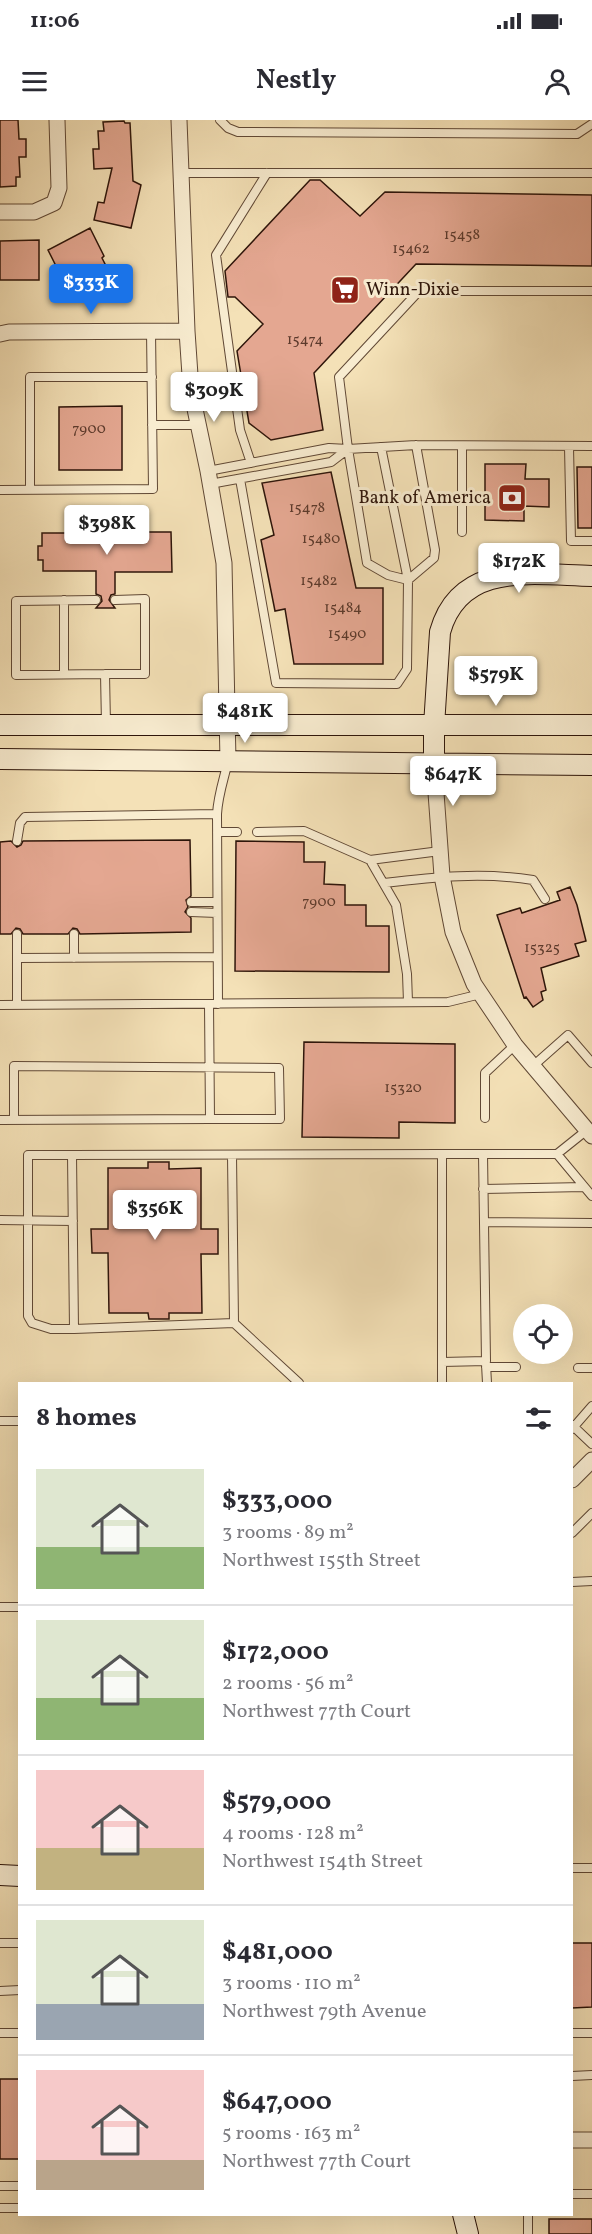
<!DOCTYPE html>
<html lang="en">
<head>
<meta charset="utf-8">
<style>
	:root { --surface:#fff; --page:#f7f7f7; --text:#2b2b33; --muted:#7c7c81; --line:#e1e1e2; --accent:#1a73e8 }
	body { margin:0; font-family:Vollkorn,serif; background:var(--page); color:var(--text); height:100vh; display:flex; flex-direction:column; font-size:22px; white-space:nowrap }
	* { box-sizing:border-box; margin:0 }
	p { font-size:20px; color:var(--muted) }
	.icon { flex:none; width:33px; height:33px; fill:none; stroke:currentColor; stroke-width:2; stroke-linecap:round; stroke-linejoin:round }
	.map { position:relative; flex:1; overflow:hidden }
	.sheet { position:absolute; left:18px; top:1262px; width:555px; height:834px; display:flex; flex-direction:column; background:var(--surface); border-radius:0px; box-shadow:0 6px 24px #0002 }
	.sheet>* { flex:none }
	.fabs { position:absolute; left:513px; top:1184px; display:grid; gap:12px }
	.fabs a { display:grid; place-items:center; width:60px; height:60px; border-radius:50%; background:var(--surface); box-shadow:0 6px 24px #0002; font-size:30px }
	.price { position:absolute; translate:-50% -51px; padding:0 14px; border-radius:6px; background:#fff; color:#222; font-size:20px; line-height:39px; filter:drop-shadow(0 2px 3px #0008) }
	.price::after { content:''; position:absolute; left:50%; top:36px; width:18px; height:14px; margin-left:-9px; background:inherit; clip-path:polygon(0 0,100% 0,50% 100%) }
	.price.current { background:var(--accent); color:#fff }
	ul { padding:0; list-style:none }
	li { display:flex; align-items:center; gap:18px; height:150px; padding:0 18px }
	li+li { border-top:2px solid var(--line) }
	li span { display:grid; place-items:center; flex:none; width:168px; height:120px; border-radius:0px; color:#555 }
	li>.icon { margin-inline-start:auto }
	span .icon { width:72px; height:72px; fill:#fffc; stroke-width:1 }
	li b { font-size:26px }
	h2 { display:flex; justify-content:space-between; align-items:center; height:72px; padding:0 18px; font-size:26px }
	.status { display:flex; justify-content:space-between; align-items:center; height:42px; padding:0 30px; background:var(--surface); direction:ltr }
	.status svg { height:16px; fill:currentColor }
	header { display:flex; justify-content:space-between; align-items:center; height:78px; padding:0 18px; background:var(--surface); font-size:27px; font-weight:700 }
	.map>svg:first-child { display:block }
</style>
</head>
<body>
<div class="status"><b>11:06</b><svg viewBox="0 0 49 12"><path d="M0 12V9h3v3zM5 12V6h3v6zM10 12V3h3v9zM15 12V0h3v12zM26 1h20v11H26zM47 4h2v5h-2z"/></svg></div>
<header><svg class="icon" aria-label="menu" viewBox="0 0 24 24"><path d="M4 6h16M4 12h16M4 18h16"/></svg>Nestly<svg class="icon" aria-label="person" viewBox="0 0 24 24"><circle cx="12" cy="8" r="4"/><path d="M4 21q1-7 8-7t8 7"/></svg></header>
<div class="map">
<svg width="592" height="2114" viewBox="0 0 592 2114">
	<rect width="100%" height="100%" fill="#f4e1b7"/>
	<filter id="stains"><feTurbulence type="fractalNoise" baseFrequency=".00333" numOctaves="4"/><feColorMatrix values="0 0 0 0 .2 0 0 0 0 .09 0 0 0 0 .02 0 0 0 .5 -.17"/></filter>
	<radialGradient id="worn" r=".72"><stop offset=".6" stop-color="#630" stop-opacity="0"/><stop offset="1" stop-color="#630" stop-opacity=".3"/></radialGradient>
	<path fill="#e4a791" stroke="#2e150a" stroke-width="1.5" d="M0,0H18L19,19H26V37H19L20,57H16V66L0,67Z
		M124,1L125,3H130L133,61L141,65L131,108L94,100L98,82L104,83L112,48L94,49L93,29H99L98,11H104L103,2Z
		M310,60H320L360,96L385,72L592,75V146L416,144L314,253L323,310L271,320L249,303L237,231L263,204L235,177H228L225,151Z
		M90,108L104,136L102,138L105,144L89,152L90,154L66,166L48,130Z
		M39,120V160H0V121Z
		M122,286V350H59V287Z
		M485,344H526L525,359H549V387L524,386V401L485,400Z
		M577,347H592V408H578Z
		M331,352L356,468H383V544H294L285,489L275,491L261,420L274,415L262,363Z
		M107,412H171L172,452H115V474L111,475L109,480L115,488H96L102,481L101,476L96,474V451H43V440H38V426H42V413H107Z
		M190,720L191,776L186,780L188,787L185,792L191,798V812L80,814L77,809L73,808L68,814H23L20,809L16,808L11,814H0V722L11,721L17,727L21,725L23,721Z
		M236,721L304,722V742H325L324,764L345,765V785H366V806H389V852L235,851Z
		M570,767L577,785L586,821L575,824L579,836L541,848L546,870L541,872L543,880L533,887L526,877L524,878L497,795L520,788L522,793L560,780L557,772Z
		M304,922L455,924V1003L399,1002V1018L302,1017Z
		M148,1042H169V1049L201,1048V1109H218V1134H201L202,1193H169V1199H149L148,1193H109L108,1133H92L91,1109H108V1048H148Z
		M572,1823H592V1887L572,1888Z
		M0,1959H20V2039H0Z
		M549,2099H592V2114H549Z"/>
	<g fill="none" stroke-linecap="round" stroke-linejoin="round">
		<g stroke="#604835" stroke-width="10">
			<path id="lane" d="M220,0L228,8L238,12L577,14L592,4
				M181,53H592
				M152,305H198
				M462,326V412
				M569,327L571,421H592
				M251,343L240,310L216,135L267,53
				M208,351L329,328L348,329L416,325L592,326
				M240,359L276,563L397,564L407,549L408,460L381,327
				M210,364L331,342L348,329
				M0,370L153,369L151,211
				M30,370V257H152
				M408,460L388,455L367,443L348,329L339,257L419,171H592
				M408,460L434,438L435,430L416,325
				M64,480V554
				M96,480L16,481V555L105,554
				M106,604L105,554H145V479L115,480
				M217,712H237
				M257,712L304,711L370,740L440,731
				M17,721L20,703L25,697L217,694
				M370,740L396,785L407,854L408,882
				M384,763C434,757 483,752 533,760L545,779
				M191,782H217
				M191,792L217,793
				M17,814V885
				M74,814V838
				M17,838L217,837
				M218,884L217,694C218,675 224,659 228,641
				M0,885L448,882L481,874
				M533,946L568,915L592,943
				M485,998V953L515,925
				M0,1000L210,999L209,884
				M14,1000V946L279,948L280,999H210
				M587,1010L557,1034L592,1076
				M442,1034H483L486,1241L442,1242
				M483,1034H557
				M72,1035L74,1209
				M232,1035L234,1203L74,1209H51L32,1203L28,1196V1035H72L442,1034V1263
				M483,1069L584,1067
				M0,1100L73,1101
				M484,1102L592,1103
				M234,1203L299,1263
				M486,1244L487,1263
				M486,1247H516
				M578,1248H592
				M0,1301H20
				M572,1305L592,1324
				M572,1309L592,1286
				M572,1413L592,1393
				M572,1462L592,1461
				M0,1487H20
				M572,1748H592
				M0,1823H20
				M0,1871L20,1870
				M0,1913H20
				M572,1913H592
				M572,1956L592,1955
				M0,2066H20
				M572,2074H592
				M0,2088H20
				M528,2094V2114"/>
		</g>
		<g stroke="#604835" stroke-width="17">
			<path id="street" d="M179,0L187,211L191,270L208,351L224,443L228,641
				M0,92H34L54,83L59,68L57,0
				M0,214L9,212L187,211
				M434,645L442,756L453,812L474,864L515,925L592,1016
				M572,1360L592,1340
				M572,2020H592"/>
		</g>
		<g stroke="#2e150a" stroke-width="22">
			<path id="secondary" d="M0,605H592
				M0,639L592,645
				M434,645V606L440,512C460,440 534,455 592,456
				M0,1755L20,1756
				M463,2094L468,2114"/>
		</g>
		<use href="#lane" stroke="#f8ecd0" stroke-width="8"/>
		<use href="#street" stroke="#f8ecd0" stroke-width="15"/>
		<use href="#secondary" stroke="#f8ecd0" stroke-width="20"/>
	</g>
	<defs>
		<g id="supermarket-square" transform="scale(1.5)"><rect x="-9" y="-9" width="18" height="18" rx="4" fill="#8f2418" stroke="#f8ecd0"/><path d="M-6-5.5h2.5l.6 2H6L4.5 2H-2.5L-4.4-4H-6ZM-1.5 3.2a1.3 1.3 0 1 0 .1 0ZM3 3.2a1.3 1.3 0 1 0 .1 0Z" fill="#fff"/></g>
		<g id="bank-square" transform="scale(1.5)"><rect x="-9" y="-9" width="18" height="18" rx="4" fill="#8f2418" stroke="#f8ecd0"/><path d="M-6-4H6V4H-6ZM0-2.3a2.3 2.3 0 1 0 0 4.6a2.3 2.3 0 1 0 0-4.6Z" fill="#fff"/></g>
	</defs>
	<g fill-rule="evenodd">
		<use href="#supermarket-square" x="345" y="170"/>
		<use href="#bank-square" x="512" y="378"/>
	</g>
	<g text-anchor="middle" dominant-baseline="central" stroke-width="6" stroke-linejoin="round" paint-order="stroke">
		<g font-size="15" fill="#5c3a2c">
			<text x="462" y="115">15458</text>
			<text x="411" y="129">15462</text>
			<text x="305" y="220">15474</text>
			<text x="89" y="309">7900</text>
			<text x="307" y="388">15478</text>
			<text x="321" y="419">15480</text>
			<text x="319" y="461">15482</text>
			<text x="343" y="488">15484</text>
			<text x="347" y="514">15490</text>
			<text x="319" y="782">7900</text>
			<text x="542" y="828">15325</text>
			<text x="403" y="968">15320</text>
		</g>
		<g font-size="18" fill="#2e150a" stroke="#f8ecd0" text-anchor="start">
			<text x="366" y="170">Winn-Dixie</text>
			<text x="491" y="378" text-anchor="end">Bank of America</text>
		</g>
	</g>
	<rect width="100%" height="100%" filter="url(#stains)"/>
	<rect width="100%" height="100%" fill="url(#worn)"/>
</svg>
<div class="fabs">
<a><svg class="icon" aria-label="locate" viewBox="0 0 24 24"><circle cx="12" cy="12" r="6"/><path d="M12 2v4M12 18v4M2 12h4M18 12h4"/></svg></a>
</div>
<b class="price current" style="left:91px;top:195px">$333K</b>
<b class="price" style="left:214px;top:303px">$309K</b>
<b class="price" style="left:107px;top:436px">$398K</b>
<b class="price" style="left:519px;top:474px">$172K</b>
<b class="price" style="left:496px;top:587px">$579K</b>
<b class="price" style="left:245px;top:624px">$481K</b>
<b class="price" style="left:453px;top:687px">$647K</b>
<b class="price" style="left:155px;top:1121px">$356K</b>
<section class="sheet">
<h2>8 homes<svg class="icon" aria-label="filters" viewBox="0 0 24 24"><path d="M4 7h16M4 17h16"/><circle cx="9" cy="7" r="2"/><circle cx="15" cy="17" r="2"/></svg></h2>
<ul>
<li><span style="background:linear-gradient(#dfe7d0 65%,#8fb573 0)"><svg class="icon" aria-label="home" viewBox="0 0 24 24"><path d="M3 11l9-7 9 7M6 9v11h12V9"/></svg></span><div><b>$333,000</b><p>3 rooms · 89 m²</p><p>Northwest 155th Street</p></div></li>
<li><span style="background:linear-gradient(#dfe7d0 65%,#8fb573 0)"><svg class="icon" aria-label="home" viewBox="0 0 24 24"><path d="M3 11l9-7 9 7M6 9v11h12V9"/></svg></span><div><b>$172,000</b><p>2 rooms · 56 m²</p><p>Northwest 77th Court</p></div></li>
<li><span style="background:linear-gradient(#f6c9c9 65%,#c2b280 0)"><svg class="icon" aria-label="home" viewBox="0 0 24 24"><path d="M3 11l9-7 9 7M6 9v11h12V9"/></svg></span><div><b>$579,000</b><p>4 rooms · 128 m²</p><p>Northwest 154th Street</p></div></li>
<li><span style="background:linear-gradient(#dfe7d0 70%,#9aa5b1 0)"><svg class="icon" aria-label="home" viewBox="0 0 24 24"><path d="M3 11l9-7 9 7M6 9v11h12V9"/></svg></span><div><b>$481,000</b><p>3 rooms · 110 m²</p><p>Northwest 79th Avenue</p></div></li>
<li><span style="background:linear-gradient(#f6c9c9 75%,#b9a48a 0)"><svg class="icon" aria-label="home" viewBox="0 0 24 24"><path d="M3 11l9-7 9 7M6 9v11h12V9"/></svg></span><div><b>$647,000</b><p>5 rooms · 163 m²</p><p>Northwest 77th Court</p></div></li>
</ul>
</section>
</div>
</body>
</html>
